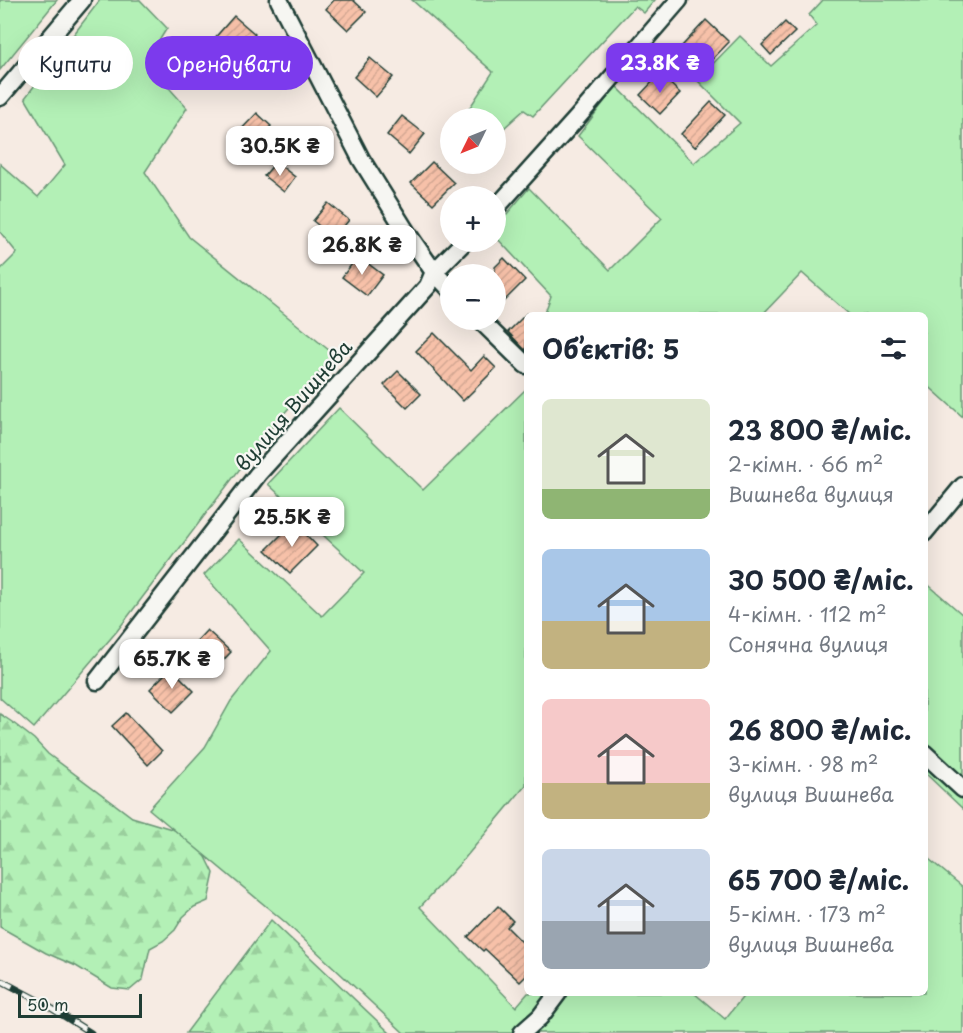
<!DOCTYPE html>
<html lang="uk">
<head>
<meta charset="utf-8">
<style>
	:root { --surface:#fff; --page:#f6f6f7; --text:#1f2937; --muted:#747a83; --accent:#7c3aed }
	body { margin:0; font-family:"Playpen Sans",sans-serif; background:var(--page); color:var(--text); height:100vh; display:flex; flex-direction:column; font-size:22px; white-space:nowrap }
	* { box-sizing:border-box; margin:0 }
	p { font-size:20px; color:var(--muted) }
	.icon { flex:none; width:33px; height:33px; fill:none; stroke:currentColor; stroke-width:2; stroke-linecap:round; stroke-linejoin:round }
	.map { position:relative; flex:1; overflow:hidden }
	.side { position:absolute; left:524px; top:312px; width:404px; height:684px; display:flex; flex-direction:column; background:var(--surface); border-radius:9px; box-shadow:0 6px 24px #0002 }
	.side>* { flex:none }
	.banner { position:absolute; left:18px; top:36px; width:416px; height:54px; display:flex; gap:12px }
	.needle { width:39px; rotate:227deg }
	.controls { position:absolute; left:440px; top:108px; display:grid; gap:12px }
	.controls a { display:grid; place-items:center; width:66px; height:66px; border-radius:50%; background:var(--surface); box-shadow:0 6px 24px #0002; font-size:30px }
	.scale { position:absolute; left:18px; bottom:15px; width:124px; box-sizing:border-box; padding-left:6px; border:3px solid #1f3d34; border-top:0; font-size:16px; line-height:21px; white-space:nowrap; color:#1f3d34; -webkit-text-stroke:4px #f6f6f2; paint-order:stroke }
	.price { position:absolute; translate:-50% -51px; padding:0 14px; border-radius:12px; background:#fff; color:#222; font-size:20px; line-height:39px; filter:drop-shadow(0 2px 3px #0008) }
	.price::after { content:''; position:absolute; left:50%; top:36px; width:18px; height:14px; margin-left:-9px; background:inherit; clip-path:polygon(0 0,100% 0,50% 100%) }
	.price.active { background:var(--accent); color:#fff }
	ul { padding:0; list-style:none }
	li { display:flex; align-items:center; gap:18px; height:150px; padding:0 18px }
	li span { display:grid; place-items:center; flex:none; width:168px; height:120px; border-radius:9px; color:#555 }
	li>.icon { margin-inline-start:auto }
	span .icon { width:72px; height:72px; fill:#fffc; stroke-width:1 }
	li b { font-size:26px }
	h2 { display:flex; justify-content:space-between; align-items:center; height:72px; padding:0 18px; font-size:26px }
	.tag { padding:0 21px; border-radius:27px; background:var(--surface); box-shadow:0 6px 24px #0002; font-size:21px; line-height:54px }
	.tag.active { background:var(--accent); color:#fff }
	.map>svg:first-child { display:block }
</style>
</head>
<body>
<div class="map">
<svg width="963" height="1033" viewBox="0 0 963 1033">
	<defs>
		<pattern id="forest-firs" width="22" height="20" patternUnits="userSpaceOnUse" patternTransform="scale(1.5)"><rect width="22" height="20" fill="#b3f0b6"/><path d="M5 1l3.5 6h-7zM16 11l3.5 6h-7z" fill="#9acf9d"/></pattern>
		<pattern id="building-hatch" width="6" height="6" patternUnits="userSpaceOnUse" patternTransform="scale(1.5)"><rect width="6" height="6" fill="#f7c1a9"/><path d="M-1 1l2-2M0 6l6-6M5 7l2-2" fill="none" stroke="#d3a792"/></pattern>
	</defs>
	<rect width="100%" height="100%" fill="#f6ebe3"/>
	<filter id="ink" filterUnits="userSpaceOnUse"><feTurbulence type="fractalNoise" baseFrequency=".0167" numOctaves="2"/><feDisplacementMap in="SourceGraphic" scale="12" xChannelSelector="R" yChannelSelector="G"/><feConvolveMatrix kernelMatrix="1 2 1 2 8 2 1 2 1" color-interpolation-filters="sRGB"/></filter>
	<g filter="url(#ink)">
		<path fill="url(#forest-firs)" stroke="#699675" stroke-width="1.5" d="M0,714L12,722L34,739L48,754L132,817L175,830L196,845L206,857L214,873L208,901L194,907L183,917L175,930L163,941L150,948L143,979L130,990L112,988L76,966L46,953L0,927Z
			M271,920L390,1033H186Z"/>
		<path fill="#b3f0b6" stroke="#699675" stroke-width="1.5" d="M0,0H57L0,70Z
			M100,0H140L167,28L146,62L187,108L145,172L189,237L335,355L267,433L117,631L34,728L0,698V270L17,253L0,232V164L38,197L65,165L25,98Z
			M412,0H655L644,13L635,6L533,116L524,110L495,136V118H463L493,72Z
			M823,0H963V417L924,382V315H850L802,273L762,315H544L551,296L495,236V228L529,188L610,270L662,218L578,136L616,86L694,163L740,123L697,80L740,36L771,66L817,25L809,15Z
			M526,389V785L465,858L420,907L516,1007L528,993H694L725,1019L746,993H924V855L963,887V1033H404L285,922L149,809L205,747L231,701L271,651L204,575L239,539L322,616L364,573L268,484L339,408L423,490Z
			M924,581L963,615V809L924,772Z"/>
		<path fill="url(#building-hatch)" stroke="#1f3d34" stroke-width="1.5" d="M334,0H353L366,12L348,30L326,9Z
			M234,16L255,34L235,58L213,40Z
			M706,20L729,42L704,68L682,46Z
			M785,22L795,32L771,55L762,45Z
			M370,58L393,77L376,97L354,77Z
			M660,74L680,93L660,114L640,95Z
			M711,102L725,115L695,147L681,134Z
			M257,113L271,126L248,151L234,137Z
			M402,116L425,134L409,154L387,135Z
			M276,162L295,177L284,192L264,176Z
			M432,162L454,183L433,204L411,183Z
			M328,203L349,220L334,238L313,221Z
			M358,256L383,275L367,296L342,277Z
			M504,258L525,280L495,310V267Z
			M526,314V351L508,332Z
			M434,333L471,370L484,356L496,368L463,401L416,351Z
			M398,371L421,394L407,408L384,385Z
			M294,522L317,546L290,573L266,550Z
			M207,630L231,652L214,670L191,647Z
			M171,668L194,691L173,712L150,689Z
			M126,713L162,751L148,765L112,726Z
			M498,906L513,921L507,927L526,946V976L520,982L485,949L483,951L468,937Z"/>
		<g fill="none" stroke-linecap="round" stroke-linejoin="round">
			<g stroke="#1f3d34" stroke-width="21">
				<path id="minor" d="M279,0L361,159L407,233L434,272L450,289
					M0,97L82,0
					M495,209L577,118L679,0
					M480,320L526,365
					M924,533L963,486
					M97,681L258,474L428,286L434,272L464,242
					M924,753L963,789
					M522,1033L540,1017L558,993"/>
			</g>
			<use href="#minor" stroke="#f6f6f2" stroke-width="16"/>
			<g stroke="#1f3d34" stroke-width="7">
				<path id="rail" d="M0,980L43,1003L91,1033"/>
			</g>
			<use href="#rail" stroke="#f6f6f2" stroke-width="4.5" stroke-dasharray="14" stroke-linecap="butt"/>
		</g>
	</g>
	<g text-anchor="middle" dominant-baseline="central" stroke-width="4.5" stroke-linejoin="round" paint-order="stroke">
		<g font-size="20" fill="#1f3d34" stroke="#f6f6f2">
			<text transform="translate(293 405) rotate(-49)">вулиця Вишнева</text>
		</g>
	</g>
</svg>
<div class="controls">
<a><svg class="needle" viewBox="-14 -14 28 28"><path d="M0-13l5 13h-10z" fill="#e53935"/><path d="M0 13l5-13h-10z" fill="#747a83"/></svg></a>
<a>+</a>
<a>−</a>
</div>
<div class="scale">50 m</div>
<b class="price active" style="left:660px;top:94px">23.8K ₴</b>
<b class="price" style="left:280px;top:177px">30.5K ₴</b>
<b class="price" style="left:362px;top:276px">26.8K ₴</b>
<b class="price" style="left:292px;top:548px">25.5K ₴</b>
<b class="price" style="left:172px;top:690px">65.7K ₴</b>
<div class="banner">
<a class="tag">Купити</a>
<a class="tag active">Орендувати</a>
</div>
<section class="side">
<h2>Об’єктів: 5<svg class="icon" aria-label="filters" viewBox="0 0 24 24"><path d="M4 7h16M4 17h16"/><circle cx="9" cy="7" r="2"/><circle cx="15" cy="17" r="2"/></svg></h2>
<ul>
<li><span style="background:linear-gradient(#dfe7d0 75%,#8fb573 0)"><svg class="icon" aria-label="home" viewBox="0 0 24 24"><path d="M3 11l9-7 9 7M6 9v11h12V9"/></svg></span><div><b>23 800 ₴/міс.</b><p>2-кімн. · 66 m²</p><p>Вишнева вулиця</p></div></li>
<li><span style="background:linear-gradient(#a9c7e8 60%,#c2b280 0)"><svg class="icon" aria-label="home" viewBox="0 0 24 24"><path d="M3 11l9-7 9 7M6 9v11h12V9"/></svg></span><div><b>30 500 ₴/міс.</b><p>4-кімн. · 112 m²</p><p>Сонячна вулиця</p></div></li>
<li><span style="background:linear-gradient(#f6c9c9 70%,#c2b280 0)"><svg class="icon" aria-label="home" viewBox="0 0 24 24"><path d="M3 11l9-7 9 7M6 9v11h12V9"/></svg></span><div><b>26 800 ₴/міс.</b><p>3-кімн. · 98 m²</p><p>вулиця Вишнева</p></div></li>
<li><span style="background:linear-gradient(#c9d6e8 60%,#9aa5b1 0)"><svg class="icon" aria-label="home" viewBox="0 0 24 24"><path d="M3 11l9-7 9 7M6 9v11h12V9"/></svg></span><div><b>65 700 ₴/міс.</b><p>5-кімн. · 173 m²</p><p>вулиця Вишнева</p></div></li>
</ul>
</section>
</div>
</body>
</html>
